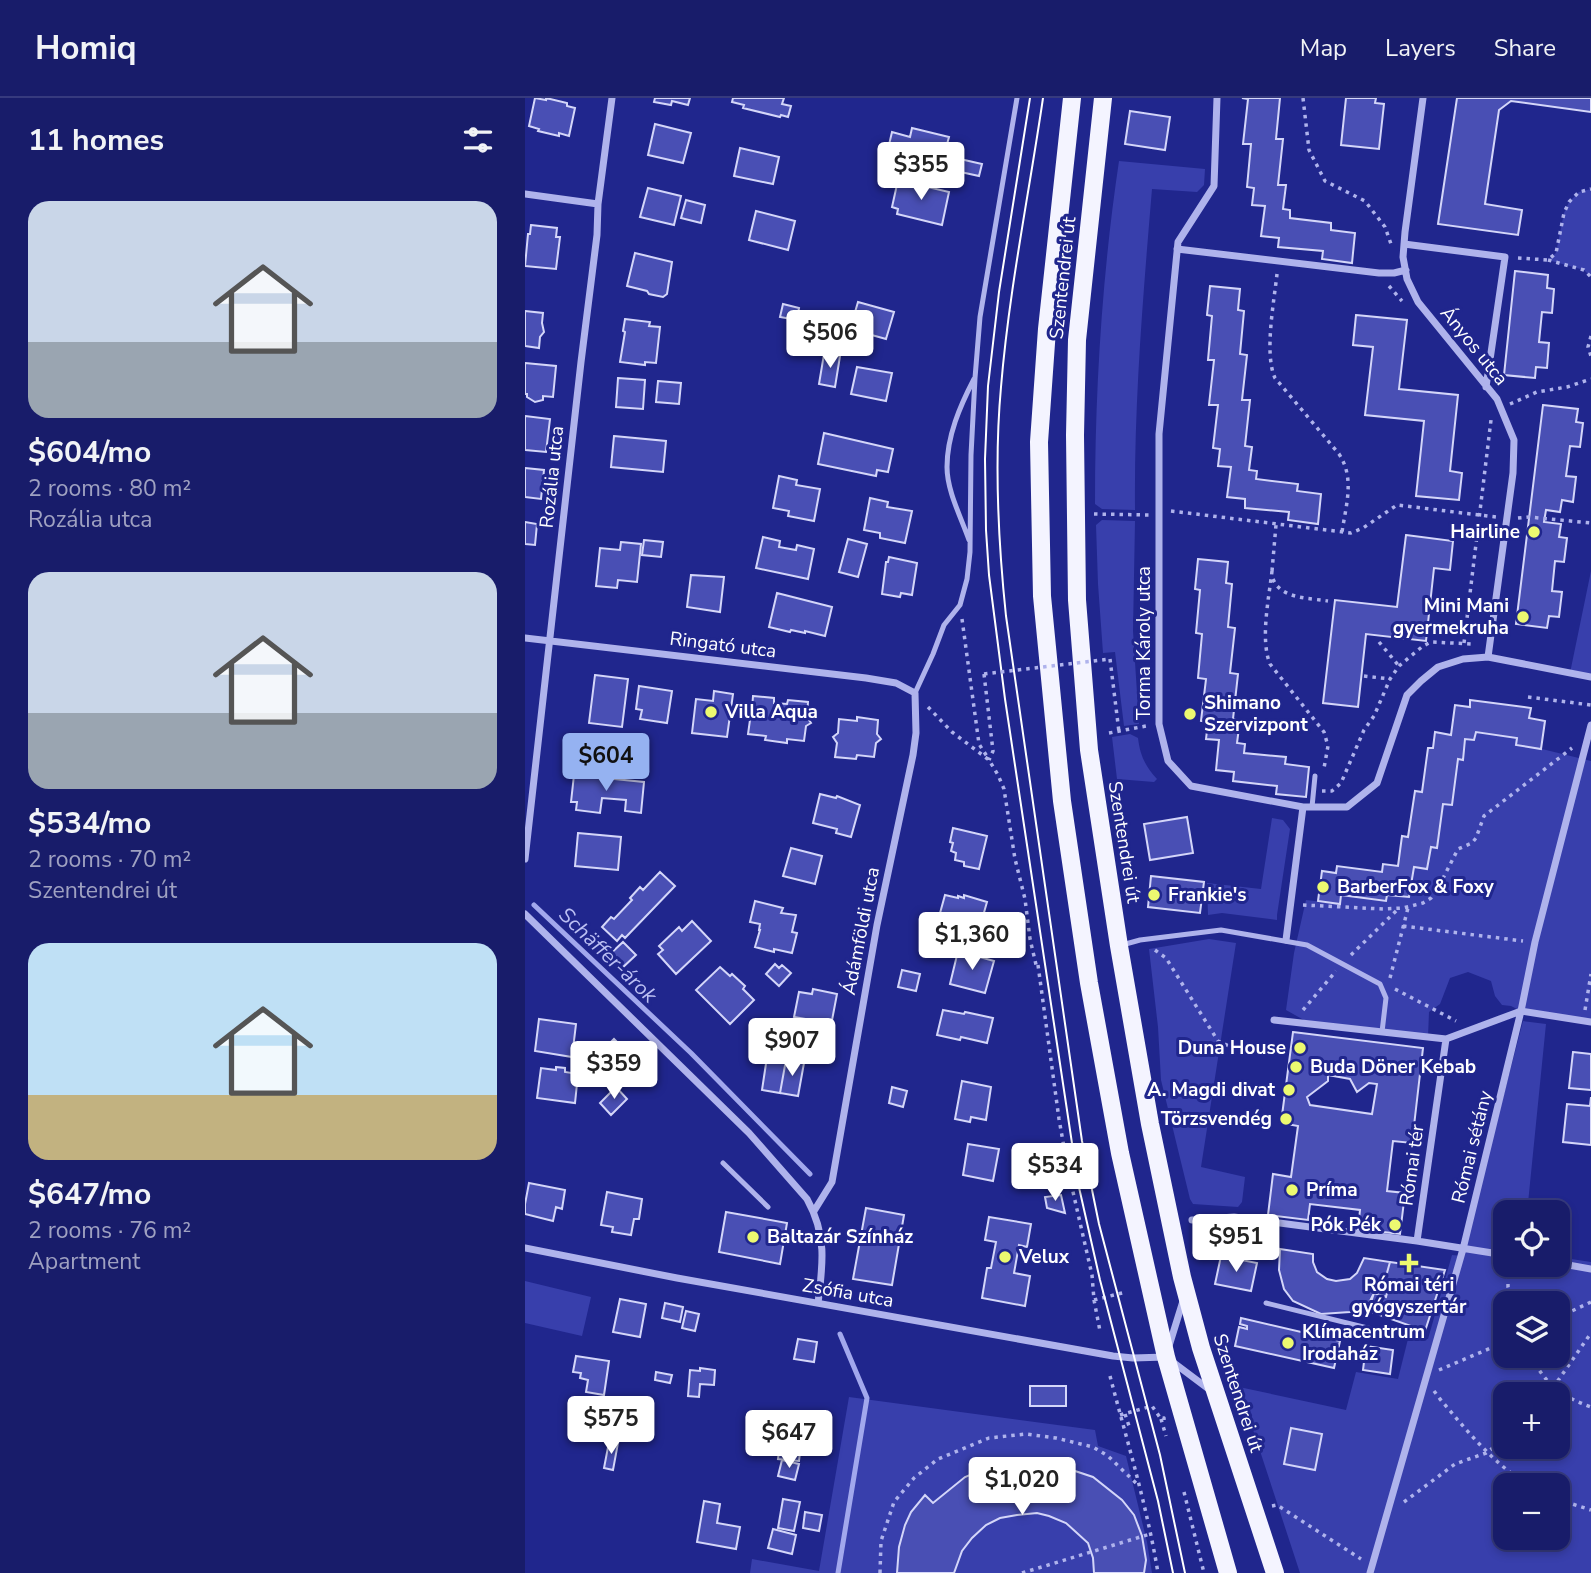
<!DOCTYPE html>
<html lang="en">
<head>
<meta charset="utf-8">
<style>
	:root { --surface:#181c6a; --page:#212570; --text:#f1f3f6; --muted:#9fa1c1; --line:#363a7e; --accent:#95b2f1 }
	body { margin:0; font-family:"Nunito Sans",sans-serif; background:var(--page); color:var(--text); height:100vh; display:flex; flex-direction:column; font-size:26px; white-space:nowrap }
	* { box-sizing:border-box; margin:0 }
	p { font-size:23px; color:var(--muted) }
	.icon { flex:none; width:38px; height:38px; fill:none; stroke:currentColor; stroke-width:2; stroke-linecap:round; stroke-linejoin:round }
	.map { position:relative; flex:1; overflow:hidden }
	.panel { display:flex; flex-direction:column; background:var(--surface); width:525px }
	.panel>* { flex:none }
	.tools { position:absolute; left:968px; top:1102px; display:grid; gap:14px }
	.tools a { display:grid; place-items:center; width:77px; height:77px; border-radius:14px; background:var(--surface); box-shadow:0 4px 10px #0003,0 0 0 2px var(--line); font-size:35px }
	.price { position:absolute; translate:-50% -60px; padding:0 16px; border-radius:7px; background:#fff; color:#222; font-size:23px; line-height:46px; filter:drop-shadow(0 2px 4px #0008) }
	.price::after { content:''; position:absolute; left:50%; top:42px; width:21px; height:16px; margin-left:-10px; background:inherit; clip-path:polygon(0 0,100% 0,50% 100%) }
	.price.current { background:var(--accent); color:#111 }
	ul { padding:0; list-style:none }
	li { display:grid; align-content:center; gap:14px; height:371px; padding:0 28px }
	li span { display:grid; place-items:center; height:217px; border-radius:21px; color:#555 }
	li>.icon { margin-inline-start:auto }
	span .icon { width:126px; height:126px; fill:#fffc; stroke-width:1 }
	li b { font-size:30px }
	h2 { display:flex; justify-content:space-between; align-items:center; height:84px; padding:0 28px; font-size:30px }
	header { display:flex; align-items:center; gap:42px; box-sizing:border-box; height:98px; padding:0 35px; background:var(--surface); border-bottom:2px solid var(--line) }
	header strong { font-size:33px }
	nav { display:flex; gap:38px; margin-inline-start:auto; font-size:24px }
	main { display:flex; flex:1; min-height:0 }
	.map>svg:first-child { display:block }
</style>
</head>
<body>
<header>
<strong>Homiq</strong>
<nav><a>Map</a><a>Layers</a><a>Share</a></nav>
</header>
<main>
<section class="panel">
<h2>11 homes<svg class="icon" aria-label="filters" viewBox="0 0 24 24"><path d="M4 7h16M4 17h16"/><circle cx="9" cy="7" r="2"/><circle cx="15" cy="17" r="2"/></svg></h2>
<ul>
<li><span style="background:linear-gradient(#c9d6e8 65%,#9aa5b1 0)"><svg class="icon" aria-label="home" viewBox="0 0 24 24"><path d="M3 11l9-7 9 7M6 9v11h12V9"/></svg></span><div><b>$604/mo</b><p>2 rooms · 80 m²</p><p>Rozália utca</p></div></li>
<li><span style="background:linear-gradient(#c9d6e8 65%,#9aa5b1 0)"><svg class="icon" aria-label="home" viewBox="0 0 24 24"><path d="M3 11l9-7 9 7M6 9v11h12V9"/></svg></span><div><b>$534/mo</b><p>2 rooms · 70 m²</p><p>Szentendrei út</p></div></li>
<li><span style="background:linear-gradient(#bfe0f5 70%,#c2b280 0)"><svg class="icon" aria-label="home" viewBox="0 0 24 24"><path d="M3 11l9-7 9 7M6 9v11h12V9"/></svg></span><div><b>$647/mo</b><p>2 rooms · 76 m²</p><p>Apartment</p></div></li>
</ul>
</section>
<div class="map">
<svg width="1066" height="1475" viewBox="0 0 1066 1475">
	<rect width="100%" height="100%" fill="#20268d"/>
	<path fill="#383fac" fill-rule="evenodd" d="M594,63L680,71L679,87L672,94L627,91C618,198 609,305 610,412L577,411L570,406C570,292 577,177 594,63Z
		M1066,91V179L1059,172L1023,162L1031,155L1039,115L1044,104L1054,94Z
		M577,422L610,423L608,533L614,626L599,628L590,554L578,555L573,486L571,427Z
		M1066,473V580L1045,575Z
		M951,634L992,640L991,647L1017,651L1066,663V924L996,913L986,908L977,907L970,898L966,883L943,874L925,880L915,906L904,914L903,939L786,926L761,912L769,855L781,802L815,806L816,797L860,803L862,797L884,799L889,769L902,771L906,749L918,706L927,707L933,661H938L940,641L949,642Z
		M605,636L613,640C615,657 620,668 632,681L629,684L592,681L587,639Z
		M747,720L758,722L765,731L752,817V822L697,815L683,817L682,785L736,791Z
		M684,841L711,845L676,1069L720,1079L717,1104L713,1109L668,1106L665,1101L636,982L633,929L624,851Z
		M998,923L1021,926L1002,1115H980V1167H1032L1033,1159L1066,1164V1475H775L714,1289L821,1312L831,1274L873,1281L884,1237L903,1241L927,1157L937,1158ZM980,1206H1032V1258H980ZM980,1297H1032V1349H980ZM980,1388H1032V1440H980Z
		M0,1183L66,1199L57,1238L0,1225Z
		M324,1299L570,1332L573,1348L601,1358L622,1444L627,1475H225L227,1461L294,1473Z"/>
	<g fill="none" stroke-linecap="round" stroke-linejoin="round">
		<path stroke="#a2a8ed" stroke-width="5" d="M9,807L166,955L285,1076
			M313,1475L342,1300L315,1236"/>
	</g>
	<path fill="#494fb4" stroke="#d4d6f9" stroke-width="2" fill-rule="evenodd" d="M10,0L21,2V0L42,5V8L50,10L44,38L34,35V38L13,33L14,31L4,28Z
		M130,0H165L163,7L147,3L146,7L129,4Z
		M208,0H259L257,6L266,8L263,19L256,17L255,19L218,10L219,7L207,4Z
		M717,0H755L751,41H758L753,87H761L758,111L765,112V120L806,125V132L830,135L827,165L797,161L798,153L753,149L754,140L736,138L740,108L727,107L729,90L722,89L726,46H718L723,1Z
		M821,0H851L850,5L859,6L854,51L816,47Z
		M932,0H1066V14L986,3L974,12L960,106L997,112L993,137L913,126Z
		M605,13L645,19L640,52L600,46Z
		M130,26L166,35L158,65L123,57Z
		M387,30L424,39L418,61L401,56L400,58L390,56L391,54L383,51L382,56L363,51L367,34L385,39Z
		M215,50L254,59L248,86L209,78Z
		M435,61L457,66L454,78L431,73Z
		M373,82L424,94L417,127L372,116L373,111L367,109Z
		M123,90L156,98L149,127L115,119Z
		M161,102L180,107L176,125L156,120Z
		M231,113L270,123L263,152L224,142Z
		M6,127L32,130L31,139H35L31,171L0,168L3,136H5Z
		M110,155L147,164L142,196L138,199L124,196L122,193L102,188Z
		M990,173L1023,177L1022,190L1029,191L1027,215L1017,214L1014,244L1024,245L1022,270L1011,269L1010,280L979,277Z
		M685,188L715,191L713,212L719,213L715,256L722,257L717,302H725L720,348L727,349L724,372L732,373L731,381L773,386L772,393L796,396L793,426L763,422L764,414L720,410V401L702,399L706,369L693,368L695,351L688,350L693,307H684L689,262H683L687,218L682,217Z
		M333,204L369,214L361,241L325,231Z
		M258,206L274,210L272,222L255,219Z
		M0,213L18,215L17,225L19,234L15,239L14,250L0,248Z
		M831,217L882,222L874,291L933,297L925,373L937,375L934,402L891,398L899,323L840,317L848,249L828,247Z
		M100,221L125,224L124,228L135,229L131,265L120,264V267L95,264L100,234L98,233Z
		M299,256L315,258L310,289L294,286Z
		M0,265L31,268L28,299L18,298V302L10,304L2,299V296H0Z
		M332,269L367,275L361,303L326,296Z
		M93,280L120,282L118,311L91,309Z
		M133,283L156,285L154,306L131,304Z
		M1018,307L1053,311L1051,324L1058,325L1055,349L1045,348L1041,378L1051,379L1048,404L1037,402L1035,414L1021,412L1019,424L1036,426L1034,439L1042,440L1039,464L1030,463L1027,493L1037,494L1034,519L1024,518L1022,530L991,526Z
		M0,318L25,321L21,354L0,352Z
		M299,335L368,351L363,374L352,372L351,378L293,366Z
		M89,338L141,343L138,374L86,369Z
		M0,370L19,372L16,401L0,399Z
		M254,378L272,382L271,387L295,391L289,423L263,418L264,413L248,410Z
		M345,400L363,404L362,409L387,413L380,445L355,440V435L339,432Z
		M0,424L12,426L10,447L0,446Z
		M881,437L928,443L925,472L909,470L901,543L841,536L833,609L798,605L810,502L872,509Z
		M238,439L255,443L254,449L271,452L272,447L289,451L283,481L231,470Z
		M323,441L342,446L333,479L314,474Z
		M119,442L138,444L136,459L117,457Z
		M96,444L116,446L112,484L93,482L92,490L71,488L75,450L95,452Z
		M364,459L392,465L387,497L376,495L375,499L357,496L361,464H363Z
		M673,461L703,464L701,485L707,486L703,529L710,530L705,575L713,576L708,621L715,622L712,645L720,646L719,655L761,659L760,666L784,669L781,699L751,696L752,688L708,683L709,674L691,672L694,642L681,641L683,624L676,623L681,581L673,580L677,536L671,535L675,492L670,491Z
		M166,477L199,479L195,514L162,509Z
		M252,495L307,509L300,538L280,533V535L266,532L265,534L244,529Z
		M70,577L103,581L97,629L64,625Z
		M114,588L147,593L142,625L115,621L117,612L111,611Z
		M189,593L208,596L202,639L167,635L171,601L188,603Z
		M228,598L249,600V605L262,606L263,602L283,604L282,619L286,625L281,628L279,643L262,641V645L240,642L241,638L223,636L225,622L221,617L227,612Z
		M945,602L1006,610L1004,620L1020,623L1016,651L991,647L992,640L951,634L949,642L940,641L938,662L933,661L927,707L918,706L912,750L906,749L902,771L889,769L884,799L862,797L861,803L816,797L815,806L793,803L797,773L811,775L812,768L857,774L858,766L873,768L877,738L883,739L890,693L897,694L903,650H908L910,634L926,637L930,607L945,609Z
		M332,619L353,622L352,636L356,641L351,645L349,659L332,657L331,661L310,659L312,645L308,639L313,635L314,621L332,623Z
		M103,656L115,659L112,671L101,669Z
		M49,677L119,684L116,715L100,713L101,702L77,700L75,715L51,712L52,704H46Z
		M295,696L311,700L312,698L335,707L326,739L311,735L312,731L288,725Z
		M662,719L668,755L625,762L619,726Z
		M428,730L462,738L454,771L439,768V764L430,762L431,755L426,753L428,745L425,744Z
		M53,735L96,739L93,772L50,768Z
		M266,750L297,758L290,786L258,778Z
		M135,774L150,788L100,840L97,837L92,843L77,829L86,819L89,821L107,802L105,800L115,789L118,792Z
		M626,778L679,784L675,815L623,809Z
		M420,797L433,800V798L439,800V797L462,804L454,832L436,827L435,832L412,826Z
		M230,803L258,810L256,815L271,817L267,834L272,835L267,855L249,851V854L230,849L235,832H234L235,826L225,824Z
		M167,823L186,843L151,876L133,856L138,852L134,848L154,829L157,833Z
		M98,844L111,857L96,871L83,858Z
		M433,853L469,863L460,895L425,886Z
		M250,866L254,870L257,867L266,875L254,888L241,876Z
		M195,869L205,878L207,876L220,888L218,891L229,902L205,926L171,892Z
		M377,872L395,876L391,893L373,889Z
		M288,891L312,896L304,938L279,933L281,921L269,919L274,894L287,896Z
		M418,912L439,916L440,914L468,920L462,945L436,939L435,942L412,937Z
		M14,921L51,926L47,959L10,953Z
		M768,934L898,950L887,1045L868,1043L862,1093L880,1095L875,1136L833,1131L835,1112L785,1106L783,1122L743,1117L748,1076L766,1079L773,1028L756,1025ZM803,977L825,981L832,994L844,985L852,986L847,1016L785,1007L782,999L803,983Z
		M89,941L116,968L97,988L85,977L76,986L60,970Z
		M1048,954L1066,956V992L1044,990Z
		M242,959L261,962L255,995L237,992Z
		M261,962L279,965L273,998L255,995Z
		M31,969L40,970V974L53,976L50,1005L12,1000L16,970L31,972Z
		M437,983L466,989L461,1022L446,1019L445,1024L430,1021Z
		M91,989L102,1001L86,1017L75,1005Z
		M367,989L382,993L378,1009L364,1005Z
		M1066,999V1047L1038,1044L1042,1006L1065,1008Z
		M443,1046L474,1051L468,1083L438,1077Z
		M4,1085L40,1092L37,1111L31,1109L28,1123L0,1116V1106Z
		M82,1094L117,1101L114,1121H109L106,1137L87,1134L88,1129L76,1127Z
		M536,1097L540,1115L522,1110L520,1099Z
		M341,1110L379,1117L367,1187L328,1181Z
		M201,1114L262,1125L255,1166L194,1154Z
		M464,1119L506,1126L502,1149L494,1147L489,1175L505,1178L500,1208L457,1200L462,1170H466L471,1144L460,1142Z
		M755,1151L788,1156V1164L792,1174L802,1181L811,1183L825,1181L832,1175L839,1160L865,1164L860,1182L865,1183L861,1199L849,1195L845,1203L836,1211L825,1214L796,1216L768,1203L759,1191L754,1172Z
		M696,1158L732,1165L726,1193L690,1186Z
		M865,1164L920,1172L900,1233L843,1213L849,1195L861,1199L865,1183L860,1182Z
		M95,1201L121,1206L115,1239L88,1234Z
		M140,1205L158,1209L155,1224L137,1220Z
		M161,1213L174,1216L170,1233L157,1230Z
		M716,1220L815,1243L809,1270L710,1248L714,1229L722,1231V1228L715,1226Z
		M273,1241L292,1244L289,1264L269,1261Z
		M841,1248L868,1252L865,1276L838,1272Z
		M51,1258L84,1263L79,1297L61,1294L63,1282L55,1280L56,1275L48,1274Z
		M175,1270L190,1272L189,1287L175,1286L174,1299L163,1298L165,1272L175,1273Z
		M131,1274L147,1277L145,1285L130,1282Z
		M505,1288H541V1308H505Z
		M766,1330L797,1336L790,1372L759,1366Z
		M256,1336L277,1338L274,1363L253,1361Z
		M84,1344L93,1345L88,1372L79,1370Z
		M257,1362L274,1366L270,1382L253,1378Z
		M485,1363H514L535,1368L568,1379L597,1402L609,1417L617,1438L621,1462L619,1475H569L568,1460L563,1445L541,1425L524,1418L512,1415L492,1417L475,1420L461,1427L447,1440L437,1453L429,1475H372L374,1449L380,1427L386,1414L400,1397L408,1405L440,1379L464,1369Z
		M258,1401L275,1404L269,1433L253,1430Z
		M179,1403L195,1406L192,1425L215,1429L211,1451L172,1444Z
		M280,1414L297,1417L294,1433L278,1430Z
		M248,1431L271,1437L267,1456L243,1450Z"/>
	<g fill="none" stroke-linecap="round" stroke-linejoin="round">
		<path stroke="#afb3ec" stroke-width="3.5" stroke-dasharray="3.5 5" stroke-linecap="butt" d="M778,0L784,52L800,83L840,103L860,129L866,146
			M993,160L1023,162L1031,155L1039,115L1044,104L1054,94L1066,91
			M1023,162L1059,172L1066,179
			M752,176C749,204 739,256 750,280L814,356C830,380 821,407 817,434
			M864,188L877,203
			M1066,238L1063,249L1066,258
			M985,306L1012,294L1042,289L1066,281
			M646,413L826,435L838,430L872,407L971,419
			M569,416L624,417
			M993,420L1004,419L1066,425
			M747,473C744,500 735,541 745,566L799,634L803,648L799,670
			M747,473L751,427
			M748,481C756,501 784,500 803,503
			M437,521L454,646L463,660
			M854,544L874,568
			M939,545L966,322
			M585,561L594,634
			M459,576L468,653L464,662
			M839,578L865,581
			M1003,599L1066,607
			M403,609L427,634L464,662L473,677L479,691L490,761L500,801L505,841L512,871
			M584,635L621,628
			M797,693H807L816,685L839,632L849,618L865,581L874,568L898,548L906,544L947,546
			M778,807L858,811L878,810L898,805L906,800L913,790L933,751L947,745L951,740L959,718L1047,650
			M878,828L998,843
			M630,852L641,860L693,943L704,948
			M826,857L873,811
			M513,867L534,1021L543,1072L567,1177L569,1202L575,1233
			M865,880L883,810
			M870,891L931,923
			M778,912L811,873
			M1060,912L1066,876
			M983,1169V1189L987,1206
			M569,1202L601,1194
			M1032,1220L1066,1204
			M1006,1258C1021,1287 1036,1298 1066,1309
			M914,1272L980,1244
			M585,1278C602,1343 622,1408 633,1475
			M909,1293L915,1301C943,1334 967,1364 1004,1388
			M1023,1297L1066,1235
			M600,1316L605,1331
			M595,1317L627,1308L636,1321L639,1320V1322
			M636,1321L641,1338
			M659,1394L679,1475
			M1032,1401L1066,1412
			M879,1404L930,1366L961,1355L980,1341
			M747,1408L752,1407L836,1461
			M355,1475L356,1443L369,1404L389,1380L413,1361L464,1340L501,1336L531,1340L568,1349L583,1358L614,1388
			M497,1475L625,1436"/>
		<path stroke="#afb3ec" stroke-width="5" d="M444,442C436,419 422,393 422,369C422,338 435,308 449,281
			M390,595L408,556L419,527L435,507L442,481L445,454L446,357L450,280L455,219L492,0
			M787,709L790,678
			M597,847L615,842L696,832L782,847L855,886L861,900L857,934
			M198,1065L243,1109
			M741,1205L871,1237"/>
		<path stroke="#afb3ec" stroke-width="7" d="M692,0L689,88L653,144L634,336V626L643,663L666,688L778,709H822L852,685L882,597L896,583L913,569L938,561L963,559L1066,579
			M898,0L880,134L878,159L882,181L893,204L972,301L989,342L988,375L963,559
			M0,96L73,106
			M879,146L980,159L961,289
			M652,151L854,175H869L881,172
			M0,540L341,580L371,585L390,595L391,635L388,657L352,827L307,1084L289,1113
			M0,761L56,264L72,137L73,106L87,0
			M0,816L224,1035L282,1101C302,1137 298,1166 293,1205
			M761,842L778,709
			M921,941L996,913L1066,924
			M667,1122L709,1119L892,1143L921,941L749,922
			M892,1143L980,1157
			M0,1150L152,1180L588,1258L608,1260L641,1259L685,1292
			M1032,1165L1066,1171
			M644,1248L658,1203
			M845,1475L938,1151L996,913L1010,844L1066,627"/>
		<path stroke="#f4f4ff" stroke-width="18" d="M547,0L522,231L514,344L517,498L537,703L564,885L595,1055L641,1259L703,1475
			M578,0L552,242L550,337L552,502L564,652L594,848L625,1026L657,1179L676,1250L750,1475"/>
		<path stroke="#fff" stroke-width="2" d="M505,0L474,194L463,288L460,361L461,432L464,477L480,601L553,1085L575,1182L633,1403L648,1475
			M518,0C504,96 484,192 476,289C469,365 473,442 481,518L557,1043L574,1126L635,1357L660,1475"/>
		<path stroke="#afb3ec" stroke-width="3.5" stroke-dasharray="3.5 5" stroke-linecap="butt" d="M459,576L585,561"/>
	</g>
	<g fill="#ecf970" stroke="#20268d" stroke-width="2.5">
		<circle cx="1009" cy="434" r="7"/>
		<circle cx="998" cy="519" r="7"/>
		<circle cx="186" cy="614" r="7"/>
		<circle cx="665" cy="616" r="7"/>
		<circle cx="798" cy="789" r="7"/>
		<circle cx="629" cy="797" r="7"/>
		<circle cx="775" cy="950" r="7"/>
		<circle cx="771" cy="969" r="7"/>
		<circle cx="764" cy="992" r="7"/>
		<circle cx="761" cy="1021" r="7"/>
		<circle cx="767" cy="1092" r="7"/>
		<circle cx="870" cy="1127" r="7"/>
		<circle cx="228" cy="1139" r="7"/>
		<circle cx="480" cy="1159" r="7"/>
		<path d="M880.5 1154.5h7v7h7v7h-7v7h-7v-7h-7v-7h7z"/>
		<circle cx="763" cy="1245" r="7"/>
	</g>
	<g text-anchor="middle" dominant-baseline="central" stroke-width="6" stroke-linejoin="round" paint-order="stroke">
		<g font-size="19" fill="#fff" stroke="#20268d">
			<text transform="translate(538 180) rotate(-84)">Szentendrei út</text>
			<text transform="translate(949 248) rotate(51)">Ányos utca</text>
			<text transform="translate(27 379) rotate(-84)">Rozália utca</text>
			<text transform="translate(619 545) rotate(-90)">Torma Károly utca</text>
			<text transform="translate(198 547) rotate(7)">Ringató utca</text>
			<text transform="translate(599 744) rotate(81)">Szentendrei út</text>
			<text transform="translate(336 833) rotate(-79)">Ádámföldi utca</text>
			<text transform="translate(947 1049) rotate(-76)">Római sétány</text>
			<text transform="translate(887 1067) rotate(-82)">Római tér</text>
			<text transform="translate(323 1195) rotate(10)">Zsófia utca</text>
			<text transform="translate(713 1295) rotate(72)">Szentendrei út</text>
		</g>
		<g font-size="19" font-weight="bold" fill="#fff" stroke="#20268d" text-anchor="start">
			<text x="995" y="434" text-anchor="end">Hairline</text>
			<text x="984" y="508" text-anchor="end">Mini Mani<tspan x="984" dy="22">gyermekruha</tspan></text>
			<text x="679" y="605">Shimano<tspan x="679" dy="22">Szervizpont</tspan></text>
			<text x="200" y="614">Villa Aqua</text>
			<text x="812" y="789">BarberFox &amp; Foxy</text>
			<text x="643" y="797">Frankie's</text>
			<text x="761" y="950" text-anchor="end">Duna House</text>
			<text x="785" y="969">Buda Döner Kebab</text>
			<text x="750" y="992" text-anchor="end">A. Magdi divat</text>
			<text x="747" y="1021" text-anchor="end">Törzsvendég</text>
			<text x="781" y="1092">Príma</text>
			<text x="856" y="1127" text-anchor="end">Pók Pék</text>
			<text x="242" y="1139">Baltazár Színház</text>
			<text x="494" y="1159">Velux</text>
			<text x="884" y="1187" text-anchor="middle">Római téri<tspan x="884" dy="22">gyógyszertár</tspan></text>
			<text x="777" y="1234">Klímacentrum<tspan x="777" dy="22">Irodaház</tspan></text>
		</g>
		<g font-size="21" font-style="italic" fill="#bbbff3" stroke="#20268d">
			<text transform="translate(83 857) rotate(44)">Schäffer-árok</text>
		</g>
	</g>
</svg>
<div class="tools">
<a><svg class="icon" aria-label="locate" viewBox="0 0 24 24"><circle cx="12" cy="12" r="6"/><path d="M12 2v4M12 18v4M2 12h4M18 12h4"/></svg></a>
<a><svg class="icon" aria-label="layers" viewBox="0 0 24 24"><path d="M12 4l9 5-9 5-9-5zM3 14l9 5 9-5"/></svg></a>
<a>+</a>
<a>−</a>
</div>
<b class="price" style="left:396px;top:104px">$355</b>
<b class="price" style="left:305px;top:272px">$506</b>
<b class="price current" style="left:81px;top:695px">$604</b>
<b class="price" style="left:447px;top:874px">$1,360</b>
<b class="price" style="left:267px;top:980px">$907</b>
<b class="price" style="left:89px;top:1003px">$359</b>
<b class="price" style="left:530px;top:1105px">$534</b>
<b class="price" style="left:711px;top:1176px">$951</b>
<b class="price" style="left:86px;top:1358px">$575</b>
<b class="price" style="left:264px;top:1372px">$647</b>
<b class="price" style="left:497px;top:1419px">$1,020</b>
</div>
</main>
</body>
</html>
